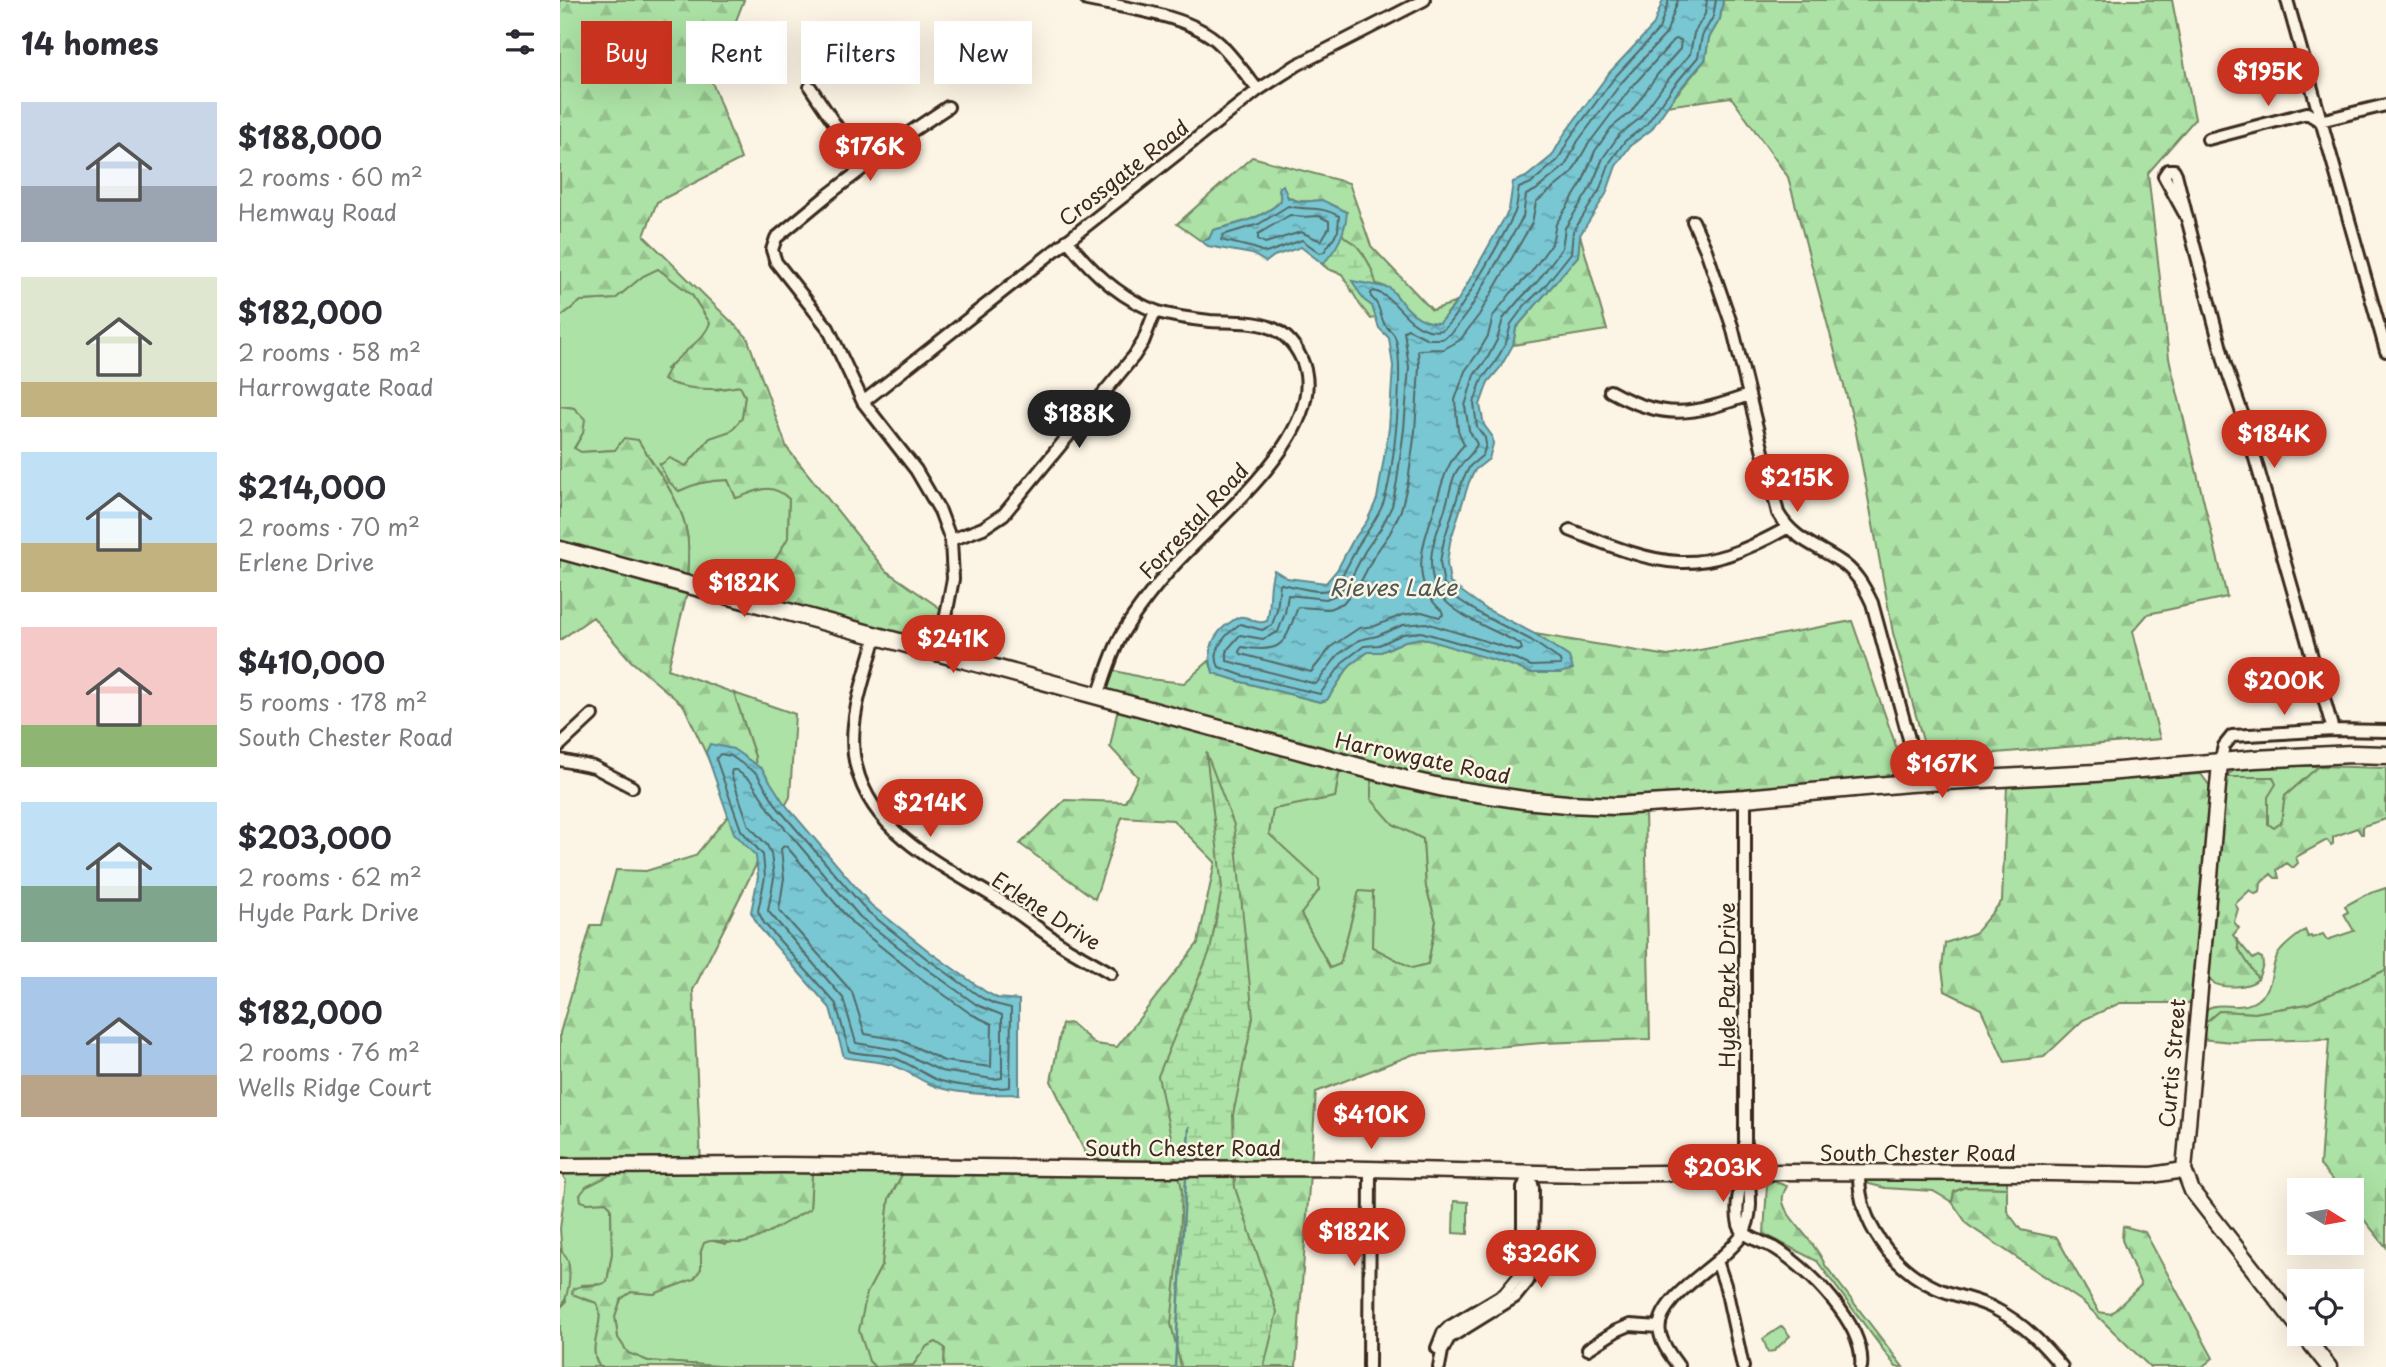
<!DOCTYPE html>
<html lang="en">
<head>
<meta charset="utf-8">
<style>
	:root { --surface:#fff; --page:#f7f7f7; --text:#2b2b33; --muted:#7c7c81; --accent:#c8321e }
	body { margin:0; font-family:"Playpen Sans",sans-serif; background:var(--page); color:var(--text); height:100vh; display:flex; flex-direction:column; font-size:26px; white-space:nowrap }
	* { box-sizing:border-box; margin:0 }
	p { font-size:23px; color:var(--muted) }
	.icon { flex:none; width:38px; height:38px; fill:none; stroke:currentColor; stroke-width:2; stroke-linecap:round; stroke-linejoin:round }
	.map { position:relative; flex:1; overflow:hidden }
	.details { display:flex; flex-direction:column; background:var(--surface); width:560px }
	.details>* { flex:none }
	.banner { position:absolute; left:21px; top:21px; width:665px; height:63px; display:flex; gap:14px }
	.needle { width:46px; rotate:101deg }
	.tools { position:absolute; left:1727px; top:1178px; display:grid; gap:14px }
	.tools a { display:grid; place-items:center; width:77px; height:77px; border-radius:0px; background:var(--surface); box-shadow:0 7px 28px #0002; font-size:35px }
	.price { position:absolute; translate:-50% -60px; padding:0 16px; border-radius:24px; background:var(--accent); color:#fff; font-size:23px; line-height:46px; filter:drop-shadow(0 2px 4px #0008) }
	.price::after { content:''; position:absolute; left:50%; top:42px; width:21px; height:16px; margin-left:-10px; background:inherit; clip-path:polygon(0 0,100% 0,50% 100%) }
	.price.current { background:#222; color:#fff }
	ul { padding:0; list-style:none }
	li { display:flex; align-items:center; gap:21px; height:175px; padding:0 21px }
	li span { display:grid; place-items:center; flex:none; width:196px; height:140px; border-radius:0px; color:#555 }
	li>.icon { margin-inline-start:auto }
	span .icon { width:84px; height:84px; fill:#fffc; stroke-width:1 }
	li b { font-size:30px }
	h2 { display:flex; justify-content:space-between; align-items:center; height:84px; padding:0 21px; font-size:30px }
	.chip { padding:0 24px; border-radius:0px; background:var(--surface); box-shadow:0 7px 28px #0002; font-size:24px; line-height:63px }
	.chip.current { background:var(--accent); color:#fff }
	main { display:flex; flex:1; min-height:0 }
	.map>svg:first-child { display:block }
</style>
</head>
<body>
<main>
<section class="details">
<h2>14 homes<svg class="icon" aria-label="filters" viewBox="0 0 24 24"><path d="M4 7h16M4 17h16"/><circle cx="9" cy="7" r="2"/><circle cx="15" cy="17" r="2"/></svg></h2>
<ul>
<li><span style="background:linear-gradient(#c9d6e8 60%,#9aa5b1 0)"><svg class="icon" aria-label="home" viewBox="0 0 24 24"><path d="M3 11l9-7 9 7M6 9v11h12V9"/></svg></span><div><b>$188,000</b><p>2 rooms · 60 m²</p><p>Hemway Road</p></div></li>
<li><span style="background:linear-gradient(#dfe7d0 75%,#c2b280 0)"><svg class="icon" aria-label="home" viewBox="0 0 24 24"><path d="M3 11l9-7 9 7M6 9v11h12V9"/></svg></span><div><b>$182,000</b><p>2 rooms · 58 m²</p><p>Harrowgate Road</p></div></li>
<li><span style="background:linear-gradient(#bfe0f5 65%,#c2b280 0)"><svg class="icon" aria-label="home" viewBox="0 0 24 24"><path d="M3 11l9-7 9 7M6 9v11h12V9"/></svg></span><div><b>$214,000</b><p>2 rooms · 70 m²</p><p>Erlene Drive</p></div></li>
<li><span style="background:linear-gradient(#f6c9c9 70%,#8fb573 0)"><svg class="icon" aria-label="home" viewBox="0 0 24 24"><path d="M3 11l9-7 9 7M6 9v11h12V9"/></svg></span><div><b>$410,000</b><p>5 rooms · 178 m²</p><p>South Chester Road</p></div></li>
<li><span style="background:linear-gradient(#bfe0f5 60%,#7fa58c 0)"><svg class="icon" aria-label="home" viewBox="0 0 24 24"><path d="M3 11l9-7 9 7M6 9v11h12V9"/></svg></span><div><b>$203,000</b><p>2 rooms · 62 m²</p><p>Hyde Park Drive</p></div></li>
<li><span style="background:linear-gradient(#a9c7e8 70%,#b9a48a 0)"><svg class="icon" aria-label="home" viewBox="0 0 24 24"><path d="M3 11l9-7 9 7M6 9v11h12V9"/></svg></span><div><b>$182,000</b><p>2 rooms · 76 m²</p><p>Wells Ridge Court</p></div></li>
</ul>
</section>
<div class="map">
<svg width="1826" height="1367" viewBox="0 0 1826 1367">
	<defs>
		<pattern id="forest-firs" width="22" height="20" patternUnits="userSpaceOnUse" patternTransform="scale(1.75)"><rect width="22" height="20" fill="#ace2a5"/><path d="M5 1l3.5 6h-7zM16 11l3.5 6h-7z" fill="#95c28e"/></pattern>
		<pattern id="wetland-marsh" width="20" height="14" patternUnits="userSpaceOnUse" patternTransform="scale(1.75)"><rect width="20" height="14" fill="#ace2a5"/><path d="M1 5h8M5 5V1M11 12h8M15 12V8" fill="none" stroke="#95c28e"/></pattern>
		<pattern id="water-ripples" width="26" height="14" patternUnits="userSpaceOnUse" patternTransform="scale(1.75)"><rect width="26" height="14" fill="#78c7d3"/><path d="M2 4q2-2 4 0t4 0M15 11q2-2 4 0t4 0" fill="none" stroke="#64a2ab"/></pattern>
	</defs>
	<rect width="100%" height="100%" fill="#fcf5e5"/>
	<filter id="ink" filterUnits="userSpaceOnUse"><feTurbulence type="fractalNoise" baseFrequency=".0143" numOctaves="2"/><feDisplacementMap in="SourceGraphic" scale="14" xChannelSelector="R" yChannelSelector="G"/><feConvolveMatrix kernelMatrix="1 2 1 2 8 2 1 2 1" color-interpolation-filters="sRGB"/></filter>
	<g filter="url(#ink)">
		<path fill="#ace2a5" stroke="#748662" stroke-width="2" d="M99,268L132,295L150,323L146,334L106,369L155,390L180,386L185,396L182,419L171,431L150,438L126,466L100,464L108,481L119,491C135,483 150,480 168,480L176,498C198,491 210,481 229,498L228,538L217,557L205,571L188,581L180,599L127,584C127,567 130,550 127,534C122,501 95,468 78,440L55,450L21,452L14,449L23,433L14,408L0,406V317L21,301L55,299L83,276Z
			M174,693L235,714L230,797L218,819L196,783L195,757Z
			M1720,766H1759L1725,796L1721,823L1714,828L1708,824V797L1713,777H1666C1678,762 1702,766 1720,766Z
			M780,768L811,777L833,824L863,839L866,887L876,921L868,964L852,969L812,947L813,892H799L780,964L770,969L741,914L759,890L709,834L713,809L775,797Z
			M1826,888V970L1748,1004L1695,1013L1659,1011L1641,1026L1645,1010C1660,999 1679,1013 1697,1000C1715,986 1709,974 1717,956C1722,946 1736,937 1745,930L1748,937L1751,936L1752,938L1763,934L1767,940L1794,931L1784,914L1788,912L1785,906L1805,895Z
			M1678,941L1693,959L1698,956L1702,958L1703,965L1698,979L1678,948Z
			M58,1171L26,1187L27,1203L46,1202L51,1207L52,1254L47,1282L43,1284L21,1285L23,1299L37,1303C47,1323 25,1347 40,1367H0V1308L6,1302L0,1229L6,1181L1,1173Z
			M252,1173H343L329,1199L322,1265L307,1293L309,1361L315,1367H171L88,1361L68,1353L58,1338L55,1316L61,1299L71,1292L94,1294L141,1269V1251L143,1243L149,1240L166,1244L250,1209Z
			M1294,1176L1447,1177V1188L1405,1187L1394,1192L1392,1202L1373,1191L1325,1188L1297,1181Z
			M894,1201L908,1202V1234L893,1233Z
			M1222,1326L1230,1336L1214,1351L1208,1352L1203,1339Z
			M376,1342L385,1347L384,1367H336L353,1365L367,1346Z"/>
		<path fill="url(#forest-firs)" stroke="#748662" stroke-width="2" d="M0,0H184L152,82L181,159L97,202L84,236L187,337L227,448L325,570L387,613L379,652L180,599L188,581L205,571L217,557L228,538L229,499C210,481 198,491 176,498L168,480C149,480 135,483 119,491L108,481L100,465L110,458L126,466L150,438L171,431L182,418L185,396L180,386C153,391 128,391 103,380C111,355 141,347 150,323L132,295L98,269L83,276L55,299L21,301L0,317Z
			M1163,0H1612L1635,119L1588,173L1609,358L1667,597L1588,614L1573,631L1600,739L1436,753L1420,761L1370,766L1333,633L1295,427L1228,177L1171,97L1107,106L1145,60L1149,38L1160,19Z
			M692,157L789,183L811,246L872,310L897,302L879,323C862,323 850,313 839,299C836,295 833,290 828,288C807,278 781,279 762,264H763L762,200C742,202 732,204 719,188L721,201C702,219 678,223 653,230L649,239L641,241L617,224Z
			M1020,235L1047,330L953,345L956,328L1018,256Z
			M0,406L14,408L25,419L23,433L14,448L21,452L55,450L64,438L78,440C95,468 122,501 127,534C130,550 127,567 127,584L0,550Z
			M0,557L128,589L108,669L174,693L195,757L200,857L133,990L141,1164H0V1033L31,925H41L56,870L86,871L135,856L169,815L152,767L124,706L71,661L33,617L0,640Z
			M1292,621L1349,783L1101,804L945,797L538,696L547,669L589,679L624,683L649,661L654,673L682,682L760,702L767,700L790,665L808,652H821L845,641L862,638L954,666L969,673H1000L1009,657L975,634L1108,656Z
			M558,708L780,768L775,797L713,809L709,834L759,880V890L741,914L770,968L780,964L799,891L813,892L812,947L852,968L868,964L876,921L866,887L863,839L833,824L811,799V777L1085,811L1090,1039L982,1043L854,1054L756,1092L751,1165L532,1167L491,1081L502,1024L511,1023L535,1044L557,1047L638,943L655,862L613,820L562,817L535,899L460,844L505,800L565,802L578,777L550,747Z
			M1759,766L1826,768V819L1803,826V834H1801L1797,828L1773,837V844L1771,845L1767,840L1736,857L1738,863L1733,868L1727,863L1717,870L1719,878H1715L1711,874L1701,883L1700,892L1695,894L1690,890L1675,904L1678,909L1674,922L1679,928L1673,935L1678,941V948L1698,979C1689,988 1662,989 1652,982C1648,979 1648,976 1647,971L1663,787L1666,777H1713L1716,784L1708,797V824L1714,828L1721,823L1725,796Z
			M1641,774L1652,789L1630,1003H1560L1523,1020L1484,1057L1445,1062L1421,1009L1385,991L1382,968L1385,943L1415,933L1442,901L1447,786Z
			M1826,970V1247L1792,1205V1190H1780L1760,1165L1769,1039L1673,1042L1640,1039L1641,1026L1659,1011L1695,1013L1748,1004Z
			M58,1171L252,1173L250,1209C234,1217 202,1238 187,1242C173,1246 156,1237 144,1243L141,1251V1269L134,1279L94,1294L71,1292L61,1299L55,1316L58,1338L68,1353L88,1361L171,1367H40C25,1347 47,1323 37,1303L12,1294L13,1289C24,1283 37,1288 47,1282L52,1254L51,1207L46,1202L27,1203L21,1201L20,1195L26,1187Z
			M343,1173H750L736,1367H384L385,1348L376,1342L367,1346L353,1365L315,1367L309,1361L299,1330L307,1293L322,1265L329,1199Z
			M1213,1181L1227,1186C1224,1192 1222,1196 1223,1202C1226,1218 1257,1243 1265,1265L1343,1367H1336L1257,1261L1204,1234L1207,1184Z
			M1405,1187L1447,1188V1211L1461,1230L1497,1238L1539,1312L1551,1314L1581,1285L1562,1240L1563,1226L1585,1232L1653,1358L1642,1367H1590L1523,1302L1408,1225L1392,1202L1394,1192Z
			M0,1249C2,1252 5,1255 7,1258C12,1271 9,1298 0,1308Z"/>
		<path fill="url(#wetland-marsh)" stroke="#748662" stroke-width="2" d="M781,232C785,240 791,240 797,246C815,266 819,291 821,317L811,319L800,305L782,274L768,269L762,264L763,255Z
			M646,752L674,825L693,1018L673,1115L675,1188L717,1312L704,1367H621L611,1324L620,1240L622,1189L598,1076L650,951L662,888Z"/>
		<path fill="url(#water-ripples)" stroke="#60888b" stroke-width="2" d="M1103,0H1163L1160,19L1149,38L1145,60L1118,91L1091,130L1070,146L1056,166L1046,194L1020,235L1018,256L956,328L953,345L940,368L928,382L920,405L924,425L932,436L933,444L929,459L915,470L909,482L890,542L887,563L890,583L926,609L975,634L1009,657L1013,669L1000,673H969L954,666L862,638L845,641L821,652H808L790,665L767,700L760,702L682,682L653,673C647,655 650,639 665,626C670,623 675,618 680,617C690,615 695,626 707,621C712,604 708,586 714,570L727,578L766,583L777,570L792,542L807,521L817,499L829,428L833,366L829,338L819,328L812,306L804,300L792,281L830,288C844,305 856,323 880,323L897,302L949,210L953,182L966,177L992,156L1005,133L1050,72L1093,26Z
			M723,185L728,198L741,202L762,200L787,212C785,234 778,247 763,264L741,247L714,256L706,262L692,254L648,246L641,241L649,239L653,230C678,224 702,219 721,201L719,188Z
			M150,744L173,749L202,769L224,803L311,905L370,952L426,992L437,998L459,1000V1094C432,1095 402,1095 377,1087C361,1082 348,1070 332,1065C316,1060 300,1061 284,1057L270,1008L199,927L191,912L198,877L196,856L174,833L146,752Z"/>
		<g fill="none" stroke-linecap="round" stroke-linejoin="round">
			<path stroke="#536966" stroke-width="2" d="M1109,0L1099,29L1055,77L1011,136L998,160L971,183L959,188C957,196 958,206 954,214C946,231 894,325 882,330C878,331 870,331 866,329C843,321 836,297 814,291L811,293V297C821,305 819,315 825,325C828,329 833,332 835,337C845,365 834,471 824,501C818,520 804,534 795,551C790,561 779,586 768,590C756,594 732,585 720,584L717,610L712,625L702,630L680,624C666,634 650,649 659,667L684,676L760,694L784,661L804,646L819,645L843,634L861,632L956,659L971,666L1001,665L1000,660L971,640L922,615L898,599L884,585L880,562L884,540L903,479L910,466L923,455L926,444L925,438L917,427L914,403L922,379L934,364L946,343L951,324L965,305L984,287L1011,253L1013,232L1039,191L1050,162L1065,141L1086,125L1113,87L1138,57L1142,36L1153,17L1156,0
				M1118,0L1106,34L1062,82L1018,141L1005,166L976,190L966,195L963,217L910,309L892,333L882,339H868L848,329L844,331L849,367L844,429L837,481L832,506L821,528L805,551L791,578L776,595L766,599L728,595L725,613L718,632L703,639L680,635L667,650V661L756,684L779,654L799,640L817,636L843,625L866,623L958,651L962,649L960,644C935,630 896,617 878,593C873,586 871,571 871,562C871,546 878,530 883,515C888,502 890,486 895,474C901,462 914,454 917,444L909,430L905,406L914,375L927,359L937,340L943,319L959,300L978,281L1002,248L1005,228L1031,187L1043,158L1059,135L1079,119L1106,82L1130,54L1134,33L1145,14L1147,0
				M1115,39L1121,40L1120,49L1097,75L1071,112L1051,128L1035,151L1022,183L996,224L992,243L970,274L951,293L933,316L928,336L918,353L905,371L895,400L898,430L904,445C886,463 882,483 875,507C863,544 848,581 882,611L883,615L879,617L862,612L842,615L815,626L799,628L772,646L751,672L681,654L679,651L682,647C726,655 725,640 738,607L769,609L783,603L800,583L814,556L830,533L841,510L848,482L855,431L859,367L858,350L884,349L900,340L919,315L972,223L976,202L1011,174L1027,146L1070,89Z
				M728,206C748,211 759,205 779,216L778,231L764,252L760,253L742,240L706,253L694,248L661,240L663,235L699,224Z
				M730,215L741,217L759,216L769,221V228L761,241L741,232L705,243L698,239V234Z
				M160,754L171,756L197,774L218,808L307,911L366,958L422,998L435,1004L451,1008L450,1087C432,1090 393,1086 375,1079C362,1073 350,1064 337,1059C321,1053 304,1056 289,1051L276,1004L204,923L198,911L205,877L203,855L181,830L156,759Z
				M172,770H176L191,781L212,813L300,917L360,964L417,1005L442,1015V1078L433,1079L381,1071L337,1050L296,1043L283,998L208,911L214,878L211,853L207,845L189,826L171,774Z
				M224,846L227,847L294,925L355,974L411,1014L432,1024L431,1067L384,1061L341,1040L305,1034L292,992L219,910L224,878L221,849Z"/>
			<path stroke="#60888b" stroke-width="2.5" d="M627,1161L629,1127
				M615,1367L626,1177"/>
			<g stroke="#3b2a1e" stroke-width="16">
				<path id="minor" d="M527,0C566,8 631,15 660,44C674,58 686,75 698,90
					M1727,0L1826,351
					M250,87L304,167
					M1648,139L1747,113L1760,121L1826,105
					M1627,218L1616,174L1614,170H1608L1604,176L1627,218L1665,364L1682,413L1773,730
					M1133,221L1146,250L1172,326L1218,513C1233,539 1255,545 1278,560C1295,570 1304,586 1312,603L1361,783
					M507,240C530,270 561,299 598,312C615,317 632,319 650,321C687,323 722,317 741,358C775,431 649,523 608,572C591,592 574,613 561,636C551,655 545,676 538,696
					M1050,391C1104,421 1132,415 1189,395
					M303,402L698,90L737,65L864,0
					M1010,530C1104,567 1135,579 1227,528
					M391,540L423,528L444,514L574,356L583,342L595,311
					M316,636C306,674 289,715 294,755C305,832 380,863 439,900C463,916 485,934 509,949C523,957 537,965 551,973
					M379,652L393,579L391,540L380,511L356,470L303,402L268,328L216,262L212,250L216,238L268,195L349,133L388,107
					M0,745L32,715
					M0,760L34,767L72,787
					M1660,763L1664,746L1672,736L1773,730L1826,731
					M1185,798V1172C1179,1186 1175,1210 1179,1225C1183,1238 1204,1242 1215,1248C1249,1269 1306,1325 1301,1367
					M1299,1173C1298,1222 1332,1268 1376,1288C1396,1297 1419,1299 1437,1310C1464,1324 1483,1344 1502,1367
					M877,1348L883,1333L889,1327L944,1294L959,1276L963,1258V1188L969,1173
					M1028,1349L1056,1331L1070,1325L1099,1327
					M809,1367L810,1169
					M879,1367L882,1351L889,1338L955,1297L968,1281L972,1260L973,1188L969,1173
					M1119,1367C1112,1357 1102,1345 1100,1333C1094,1306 1139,1277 1157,1261
					M1183,1367L1166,1288L1157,1261C1178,1242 1189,1234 1190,1205C1190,1192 1190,1183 1185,1172"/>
			</g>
			<g stroke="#3b2a1e" stroke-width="19">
				<path id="tertiary" d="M1660,763L1624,1170L1632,1191L1740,1329
					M0,1166L222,1165L595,1169L764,1168L1023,1174L1185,1172L1491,1173L1592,1175L1624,1170
					M1743,1334L1769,1367"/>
			</g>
			<g stroke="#3b2a1e" stroke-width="21">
				<path id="secondary" d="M0,550L844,779L884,788L964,800L1007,804L1056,806L1185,798L1349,783L1535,773L1695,759L1792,754L1826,755"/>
			</g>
			<use href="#minor" stroke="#fcf5e5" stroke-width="10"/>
			<use href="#tertiary" stroke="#fcf5e5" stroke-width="14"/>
			<use href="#secondary" stroke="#fcf5e5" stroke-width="16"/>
		</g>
	</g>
	<g text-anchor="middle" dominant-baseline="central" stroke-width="5" stroke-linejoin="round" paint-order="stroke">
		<g font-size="21" fill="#3b2a1e" stroke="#fcf5e5">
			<text transform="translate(563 172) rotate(-38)">Crossgate Road</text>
			<text transform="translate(633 520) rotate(-47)">Forrestal Road</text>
			<text transform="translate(863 757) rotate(12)">Harrowgate Road</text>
			<text transform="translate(487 910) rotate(33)">Erlene Drive</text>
			<text transform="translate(1166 985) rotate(-90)">Hyde Park Drive</text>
			<text transform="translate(1611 1063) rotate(-85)">Curtis Street</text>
			<text x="623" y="1147">South Chester Road</text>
			<text x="1358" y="1152">South Chester Road</text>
		</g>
		<g font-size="23" font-style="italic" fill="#4d5954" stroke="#fcf5e5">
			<text x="833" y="586">Rieves Lake</text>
		</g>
	</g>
</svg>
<div class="tools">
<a><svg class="needle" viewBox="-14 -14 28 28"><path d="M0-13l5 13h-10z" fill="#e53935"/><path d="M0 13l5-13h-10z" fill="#7c7c81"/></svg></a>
<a><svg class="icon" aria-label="locate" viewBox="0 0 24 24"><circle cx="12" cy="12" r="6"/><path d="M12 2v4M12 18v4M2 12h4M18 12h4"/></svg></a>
</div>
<b class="price" style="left:1708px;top:108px">$195K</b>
<b class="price" style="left:310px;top:183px">$176K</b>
<b class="price current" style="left:519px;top:450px">$188K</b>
<b class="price" style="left:1714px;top:470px">$184K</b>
<b class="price" style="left:1237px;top:514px">$215K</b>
<b class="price" style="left:184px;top:619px">$182K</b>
<b class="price" style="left:393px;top:675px">$241K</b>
<b class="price" style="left:1724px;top:717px">$200K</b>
<b class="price" style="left:1382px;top:800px">$167K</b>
<b class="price" style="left:370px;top:839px">$214K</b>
<b class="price" style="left:811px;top:1151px">$410K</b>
<b class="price" style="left:1163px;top:1204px">$203K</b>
<b class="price" style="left:794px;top:1268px">$182K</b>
<b class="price" style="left:981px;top:1290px">$326K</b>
<div class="banner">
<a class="chip current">Buy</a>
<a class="chip">Rent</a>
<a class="chip">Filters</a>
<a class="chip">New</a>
</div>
</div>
</main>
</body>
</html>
